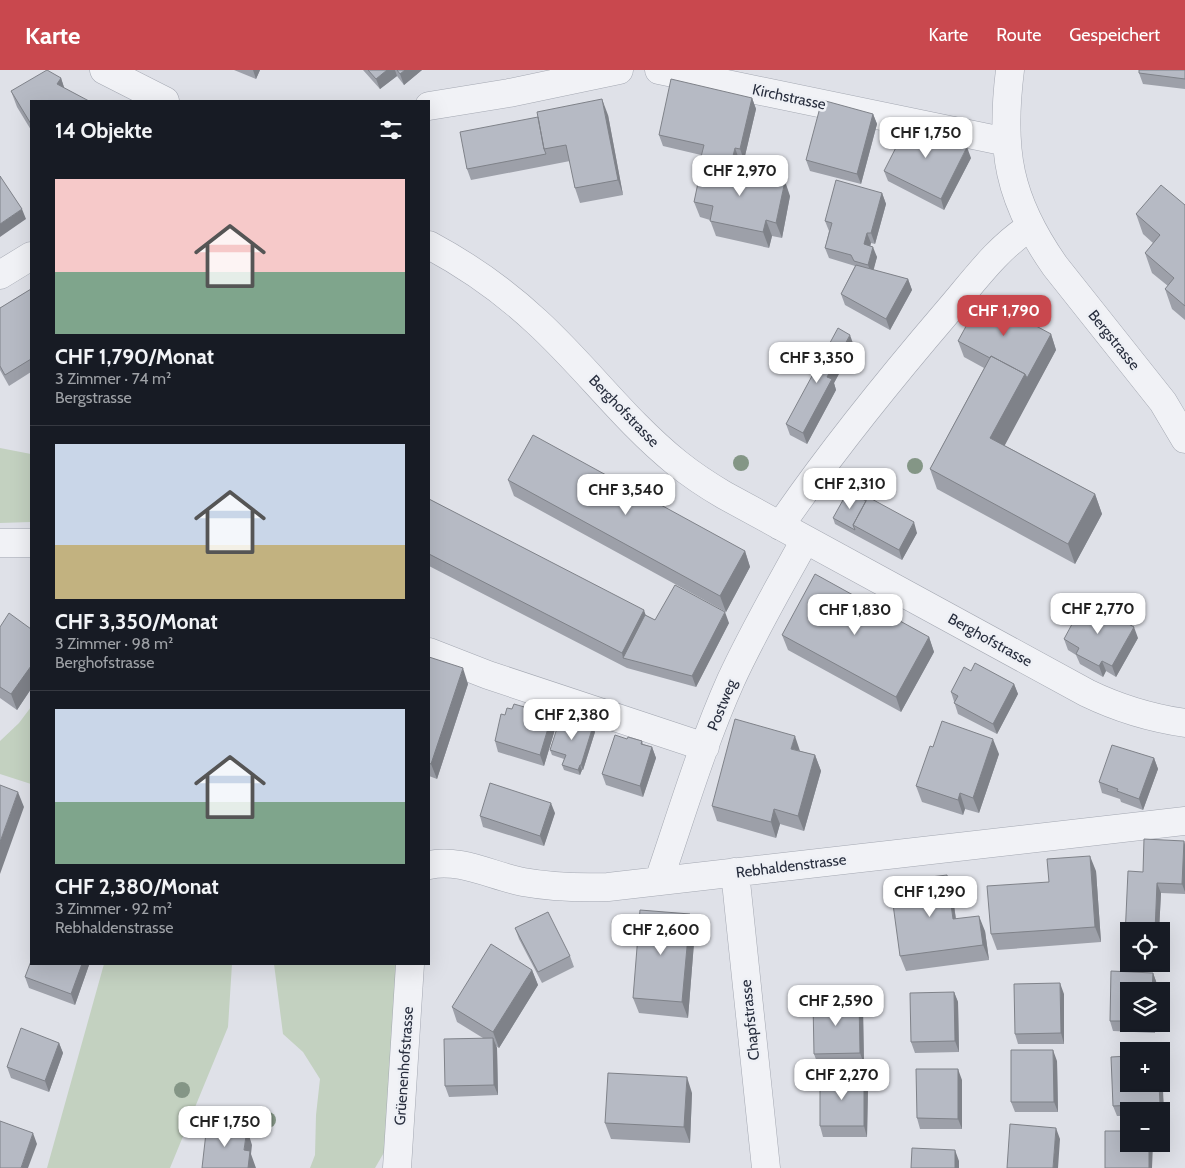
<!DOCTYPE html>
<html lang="de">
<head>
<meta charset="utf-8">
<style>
	:root { --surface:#171b24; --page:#242831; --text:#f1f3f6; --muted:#9ea1a6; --line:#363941; --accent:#c9484e }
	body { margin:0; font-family:Cabin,sans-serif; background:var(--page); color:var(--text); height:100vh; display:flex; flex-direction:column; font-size:19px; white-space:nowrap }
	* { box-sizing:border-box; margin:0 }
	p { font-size:16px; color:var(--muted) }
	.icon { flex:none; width:28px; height:28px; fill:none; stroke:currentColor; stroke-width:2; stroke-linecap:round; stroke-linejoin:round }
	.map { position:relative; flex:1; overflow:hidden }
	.sheet { position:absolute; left:30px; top:30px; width:400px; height:865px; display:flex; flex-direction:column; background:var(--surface); border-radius:0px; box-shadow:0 5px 20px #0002 }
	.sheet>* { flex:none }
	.buttons { position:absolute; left:1120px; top:852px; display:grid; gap:10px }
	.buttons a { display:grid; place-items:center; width:50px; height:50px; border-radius:0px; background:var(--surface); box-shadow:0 5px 20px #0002; font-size:25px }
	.price { position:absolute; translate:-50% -42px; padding:0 11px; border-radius:10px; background:#fff; color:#222; font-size:16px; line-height:32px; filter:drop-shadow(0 1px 2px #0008) }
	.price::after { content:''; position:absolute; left:50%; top:30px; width:15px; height:11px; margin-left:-8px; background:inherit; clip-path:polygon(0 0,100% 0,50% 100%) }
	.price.active { background:var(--accent); color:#fff }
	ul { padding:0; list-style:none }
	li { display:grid; align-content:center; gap:10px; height:265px; padding:0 25px }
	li+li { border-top:1px solid var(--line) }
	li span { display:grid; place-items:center; height:155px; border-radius:0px; color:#555 }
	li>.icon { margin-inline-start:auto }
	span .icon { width:90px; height:90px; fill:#fffc; stroke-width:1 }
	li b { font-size:21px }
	h2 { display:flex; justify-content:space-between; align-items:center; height:60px; padding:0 25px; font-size:21px }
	header { display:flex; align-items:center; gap:30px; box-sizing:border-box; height:70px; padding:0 25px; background:var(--accent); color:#fff }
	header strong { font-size:24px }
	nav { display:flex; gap:28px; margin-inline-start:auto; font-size:18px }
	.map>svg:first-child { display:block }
</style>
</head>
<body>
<header>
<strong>Karte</strong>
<nav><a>Karte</a><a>Route</a><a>Gespeichert</a></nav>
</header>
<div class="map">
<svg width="1185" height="1098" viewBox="0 0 1185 1098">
	<rect width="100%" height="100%" fill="#dfe1e8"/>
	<path fill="#c3d1c0" d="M0,378L31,384V452L0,453Z
		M31,637V714L0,704V671L19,653Z
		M104,894H232L228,957L170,1098H47Z
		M274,894H410L400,1055L375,1098H310L315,1085L316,1045L320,1009L303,982L283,964Z"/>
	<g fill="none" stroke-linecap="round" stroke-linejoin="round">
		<g stroke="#a4a8b2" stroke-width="29">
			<path id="minor" d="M104,0L165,31
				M659,0L1007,72
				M1010,0C1000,80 1008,129 1055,196L1163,332L1185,369
				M429,36L509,23L619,0
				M429,175C468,196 504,221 537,252C586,297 625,351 677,393C692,405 707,415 724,425L1087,623C1118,638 1151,648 1185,653
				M0,205L31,186
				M780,456C832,380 889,310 948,241C974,211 997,178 1030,157
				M0,473H31
				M429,582L488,605L705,677
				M429,795C460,788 492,806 523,812C551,817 579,818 608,817L1185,751
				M735,802L766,1098
				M659,810C682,743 702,675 731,610C753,562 780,516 805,470
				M397,1098L410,894"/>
		</g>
		<use href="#minor" stroke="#f1f2f6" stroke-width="28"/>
	</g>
	<g fill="#849686">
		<circle cx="741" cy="393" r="8"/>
		<circle cx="915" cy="396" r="8"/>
		<circle cx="182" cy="1020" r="8"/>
		<circle cx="268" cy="1050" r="8"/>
	</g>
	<path fill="#9da0a9" d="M234,0H260L256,9Z
		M363,0H422L404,15L397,6L380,19Z
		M1185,0V19L1143,14L1139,3Z
		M61,8L64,18L31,31V60L17,37L11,21Z
		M752,28L756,39L744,90L739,89L736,101L790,126L782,168L772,166L769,178L716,166L710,150L700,147L694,132L703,94L701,87V85L663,76L659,65Z
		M873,44L877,54L861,114L810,101L806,90Z
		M608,45L623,125L580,133L575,118L570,91L471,110L467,99Z
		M971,88L944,140L888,111L884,101Z
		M882,123L886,134L875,174L871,173L870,176L877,187L873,200L908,209L912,220L890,260L845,235L841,224L855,196L829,188L825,178L829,161L825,151Z
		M1185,135V250L1172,239L1165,219L1168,216L1152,203L1145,183L1153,173L1143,164L1136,144Z
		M31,219V302L9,316L0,300V238Z
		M1051,264L1056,280L1004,375L1095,424L1102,444L1075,494L937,419L930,399L984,298L964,287L958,271Z
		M854,276L834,313L836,320L807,374L790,365L786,354Z
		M508,410L745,481L750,497L726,542L514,426Z
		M429,429L655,550L729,553L696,617L627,598L429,496Z
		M866,431L917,463L902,490L835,454L833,448Z
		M0,557L31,559V619L17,640L0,628Z
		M782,565L929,567L934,582L901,642L788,580Z
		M1138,568L1116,607L1106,601L1103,607L1080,594L1076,585L1068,580L1064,569Z
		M429,587L468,614L437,709L429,706Z
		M971,601L1014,614L1018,624L997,664L958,644L951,622Z
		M505,645H552L556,656L544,696L498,682L495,671Z
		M595,662L583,700H582L580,705L564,700L562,695L564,689L552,685L550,680Z
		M627,669L642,671L643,674L652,677L656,688L643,727L606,715L602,704Z
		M933,677L999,684L979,743L965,739L963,745L922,732L916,716Z
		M800,681L815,685L821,701L804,761L780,754L776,768L717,751L712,736Z
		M1154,688L1158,699L1143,740L1121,732L1120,729L1102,723L1099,712Z
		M555,743L544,776L483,757L480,746Z
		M1184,771L1185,775V824L1161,823L1159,861H1129V877L1125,867L1143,802Z
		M1096,801L1101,872L997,880L991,864L1049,812Z
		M947,805L952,821L956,849L985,861L989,890L906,901L900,886Z
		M515,858L570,886L574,897L542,913L519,869Z
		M695,860L688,948L639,943L633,928Z
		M89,895L75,935L29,918L25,907Z
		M532,900L538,915L499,978L496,976L497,978L498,1025L449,1027L445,1016L483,968L457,952L452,937Z
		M1111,901L1153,903L1157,914V921H1129V954H1155V963L1113,961L1110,951Z
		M954,922L958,932L959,982L915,983L911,972Z
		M1064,924V974H1018L1015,964Z
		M863,940L864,994L818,995L814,984Z
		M59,973L63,983L49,1022L11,1008L7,997Z
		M1057,991L1058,1042H1015L1011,1032Z
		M1161,993L1164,1044H1161V1041H1129V1046H1117L1113,1036L1161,1014Z
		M864,1007L868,1018L867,1067H823L820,1056Z
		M962,1010V1059H920L917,1048Z
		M692,1023L690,1073L611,1069L605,1053Z"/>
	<path fill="#7f8289" d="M253,0H260L256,9Z
		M387,0H395L397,6L380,19L376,9Z
		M405,0H422L404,15L400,4Z
		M61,8L66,23L57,14Z
		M752,28L756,39L744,90L740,79Z
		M602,29L608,45L623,125L618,110Z
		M873,44L877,54L861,114L857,104Z
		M967,77L971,88L944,140L941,129Z
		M735,78L739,89L735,105L731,94Z
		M785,111L790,126L782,168L776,153Z
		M882,123L886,134L875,174L871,163Z
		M22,139L26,149L0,167V154Z
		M766,150L772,166L769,178L763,162Z
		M867,163L871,173L868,185L864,174Z
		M873,177L877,187L872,206L868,195Z
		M908,209L912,220L890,260L886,249Z
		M1051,264L1056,280L998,388L990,368L1025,304Z
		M850,265L854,276L834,313L836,320L807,374L803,363L827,307Z
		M1095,424L1102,444L1075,494L1068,474Z
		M914,452L917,463L902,490L899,480Z
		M745,481L750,497L726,542L720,526Z
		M644,540L649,555L623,588L622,583Z
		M725,542L729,553L696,617L692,606Z
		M1134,557L1138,568L1116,607L1112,596Z
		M929,567L934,582L901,642L896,627Z
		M1102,591L1106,601L1103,607L1099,596Z
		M31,596V619L17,640L11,624Z
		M463,598L468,614L437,709L431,694Z
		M1014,614L1018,624L997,664L993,654Z
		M552,645L556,656L544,696L540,685Z
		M593,656L595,662L583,700L581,695Z
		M795,666L800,681L791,679Z
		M993,669L999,684L979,743L973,728Z
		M652,677L656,688L643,727L640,716Z
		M815,685L821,701L804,761L798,746Z
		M1154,688L1158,699L1143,740L1139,729Z
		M580,695L582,700L580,705L578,700Z
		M18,722L24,737L0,804V772Z
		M960,723L965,739L963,745L958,730Z
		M551,733L555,743L544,776L540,766Z
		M774,739L780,754L776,768L771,752Z
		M1184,771L1185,775V822L1182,814Z
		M1090,786L1096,801L1101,872L1095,857Z
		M947,805L952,821L958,865L953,849Z
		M1157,813L1161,823L1159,861H1155Z
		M690,844L695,860L688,948L682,932Z
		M979,846L985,861L989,890L983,875Z
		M82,894H89V895L75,935L71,924Z
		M532,900L538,915L499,978L493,962Z
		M1153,903L1157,914V921H1152Z
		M1060,913L1064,924V974L1061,963Z
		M954,922L958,932L959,982L955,971Z
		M859,930L863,940L864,994L860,983Z
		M1152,954H1155V963Z
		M493,968L497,978L498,1025L494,1015Z
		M59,973L63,983L49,1022L45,1011Z
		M1053,980L1057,991L1058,1042L1054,1032Z
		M1161,993L1162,995L1164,1044L1160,1034L1159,1014H1161Z
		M958,999L962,1010V1059L958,1049Z
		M687,1007L692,1023L690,1073L684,1057Z
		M864,1007L868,1018L867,1067L864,1056Z
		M1056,1058L1060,1069L1058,1098H1053Z
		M247,1059L252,1075L251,1084L256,1098H248L244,1080Z
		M33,1063L37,1074L28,1098H21Z
		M1149,1074H1153L1152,1098H1149Z
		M955,1080L959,1091V1098H955Z"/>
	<path fill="#b6bac4" stroke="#7f8289" d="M47,0L61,8L57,14L89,31H31V54L11,21Z
		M368,0H387L376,9Z
		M397,0H405L400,4Z
		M1139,0H1185V9L1139,3Z
		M671,9L752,28L740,79L735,78L731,94L701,87L704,75L659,65Z
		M602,29L618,110L575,118L566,75L544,79L537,42Z
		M822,30L873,44L857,104L806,90Z
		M538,47L544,79L546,84L467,99L460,62Z
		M911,48L967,77L941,129L884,101Z
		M702,94L785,111L776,153L766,150L763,162L710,151L713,136L694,132Z
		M0,106L22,139L0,154Z
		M836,110L882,123L871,163H867L864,174L873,177L868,195L854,191L851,185L825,178L832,153L825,151Z
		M1161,115L1185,135V236L1165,219L1174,208L1145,183L1160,165L1136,144Z
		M856,195L908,209L886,249L841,224Z
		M31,219V289L5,305L0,296V238Z
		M982,227L1051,264L1027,308L1025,304L991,286L990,288L958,271Z
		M838,258L850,265L827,307L832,309L803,363L786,354Z
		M991,286L1025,304L990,368L1095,424L1068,474L930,399Z
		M533,365L745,481L720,526L508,410Z
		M848,421L866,431L853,455L855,460L833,448Z
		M868,427L914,452L899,480L853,455Z
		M429,429L644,540L622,583L429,484Z
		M815,504L929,567L896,627L782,565Z
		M675,515L725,542L692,606L623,588L645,545L655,550Z
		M1085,530L1134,557L1112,596L1102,591L1099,596L1076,584L1079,578L1064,569Z
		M9,543L31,559V596L11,624L0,617V557Z
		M429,587L463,598L431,694L429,693Z
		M975,593L1014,614L993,654L954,633L958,626L951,622L964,597L971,601Z
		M514,634L552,645L540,685L495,671L501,644L505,645L507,638L512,639Z
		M561,646L593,656L581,695H580L578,700L562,695L566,685L550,680Z
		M735,649L795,666L791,679L815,685L798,746L774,739L771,752L712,736Z
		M942,651L993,669L973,728L960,723L958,730L916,716L930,676L933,677Z
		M615,665L627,669L628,667L642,671L641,674L652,677L640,716L602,704Z
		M1112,675L1154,688L1139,729L1117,721L1118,719L1099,712Z
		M490,713L551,733L540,766L480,746Z
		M0,715L18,722L0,772Z
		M1144,769L1184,771L1182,814L1157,813L1155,861H1129V867H1125L1128,801L1143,802Z
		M1090,786L1095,857L991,864L987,816L1049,812L1047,789Z
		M947,805L953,849L979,846L983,875L900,886L890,812Z
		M640,840L690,844L682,932L633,928Z
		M548,842L570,886L538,902L515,858Z
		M491,874L532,900L493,962L452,937Z
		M31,891V894H82L71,924L25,907Z
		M1111,901L1153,903L1152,921H1129V951H1110Z
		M1060,913L1061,963L1015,964L1014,914Z
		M954,922L955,971L911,972L910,923Z
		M859,930L860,983L814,984L813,931Z
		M21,958L59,973L45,1011L7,997Z
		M493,968L494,1015L445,1016L444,969Z
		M1011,980H1053L1054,1032H1011Z
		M1129,986V1014H1159L1160,1034L1113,1036L1111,987Z
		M916,999H958V1049L917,1048Z
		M608,1003L687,1007L684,1057L605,1053Z
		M820,1006L864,1007V1056H820Z
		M0,1051L33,1063L21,1098H0Z
		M207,1054L247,1059L244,1080L250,1081L248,1098H202Z
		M1010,1054L1056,1058L1053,1098H1007Z
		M1105,1061H1129V1074H1149V1098H1105Z
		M912,1078L955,1080V1098H911Z"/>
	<g text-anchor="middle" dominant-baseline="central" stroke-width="5" stroke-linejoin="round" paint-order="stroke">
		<g font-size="15" fill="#282e3e" stroke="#eef0f5">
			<text transform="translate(789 27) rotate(12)">Kirchstrasse</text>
			<text transform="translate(1114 270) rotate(51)">Bergstrasse</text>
			<text transform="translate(624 341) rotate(46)">Berghofstrasse</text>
			<text transform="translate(990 570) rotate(29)">Berghofstrasse</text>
			<text transform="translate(722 635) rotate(-68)">Postweg</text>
			<text transform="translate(791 796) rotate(-7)">Rebhaldenstrasse</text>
			<text transform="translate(750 950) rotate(-96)">Chapfstrasse</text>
			<text transform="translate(404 996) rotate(-86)">Grüenenhofstrasse</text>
		</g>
	</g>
</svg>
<div class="buttons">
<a><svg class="icon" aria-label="locate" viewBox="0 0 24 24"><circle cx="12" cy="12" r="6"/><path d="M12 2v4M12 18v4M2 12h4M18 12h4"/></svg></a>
<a><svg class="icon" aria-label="layers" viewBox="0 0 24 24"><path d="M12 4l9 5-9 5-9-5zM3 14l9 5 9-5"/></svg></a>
<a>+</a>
<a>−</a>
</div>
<b class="price" style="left:926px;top:89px">CHF 1,750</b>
<b class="price" style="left:740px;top:127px">CHF 2,970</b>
<b class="price active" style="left:1004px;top:267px">CHF 1,790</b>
<b class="price" style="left:817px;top:314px">CHF 3,350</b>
<b class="price" style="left:850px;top:440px">CHF 2,310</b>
<b class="price" style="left:626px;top:446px">CHF 3,540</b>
<b class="price" style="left:1098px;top:565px">CHF 2,770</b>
<b class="price" style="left:855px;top:566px">CHF 1,830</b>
<b class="price" style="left:572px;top:671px">CHF 2,380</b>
<b class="price" style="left:930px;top:848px">CHF 1,290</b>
<b class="price" style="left:661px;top:886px">CHF 2,600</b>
<b class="price" style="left:836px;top:957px">CHF 2,590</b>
<b class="price" style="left:842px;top:1031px">CHF 2,270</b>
<b class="price" style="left:225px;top:1078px">CHF 1,750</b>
<section class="sheet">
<h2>14 Objekte<svg class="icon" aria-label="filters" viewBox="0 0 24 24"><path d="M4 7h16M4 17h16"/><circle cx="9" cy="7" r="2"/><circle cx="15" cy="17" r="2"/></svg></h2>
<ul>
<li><span style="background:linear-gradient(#f6c9c9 60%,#7fa58c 0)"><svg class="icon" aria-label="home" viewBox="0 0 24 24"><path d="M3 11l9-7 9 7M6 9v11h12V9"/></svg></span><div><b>CHF 1,790/Monat</b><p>3 Zimmer · 74 m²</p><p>Bergstrasse</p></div></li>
<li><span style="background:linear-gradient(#c9d6e8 65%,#c2b280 0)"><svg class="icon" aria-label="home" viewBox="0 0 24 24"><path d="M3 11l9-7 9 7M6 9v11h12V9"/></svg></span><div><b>CHF 3,350/Monat</b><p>3 Zimmer · 98 m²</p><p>Berghofstrasse</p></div></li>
<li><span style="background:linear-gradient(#c9d6e8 60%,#7fa58c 0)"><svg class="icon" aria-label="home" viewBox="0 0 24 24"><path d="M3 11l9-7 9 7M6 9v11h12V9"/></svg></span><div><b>CHF 2,380/Monat</b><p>3 Zimmer · 92 m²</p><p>Rebhaldenstrasse</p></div></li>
</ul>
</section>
</div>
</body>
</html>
